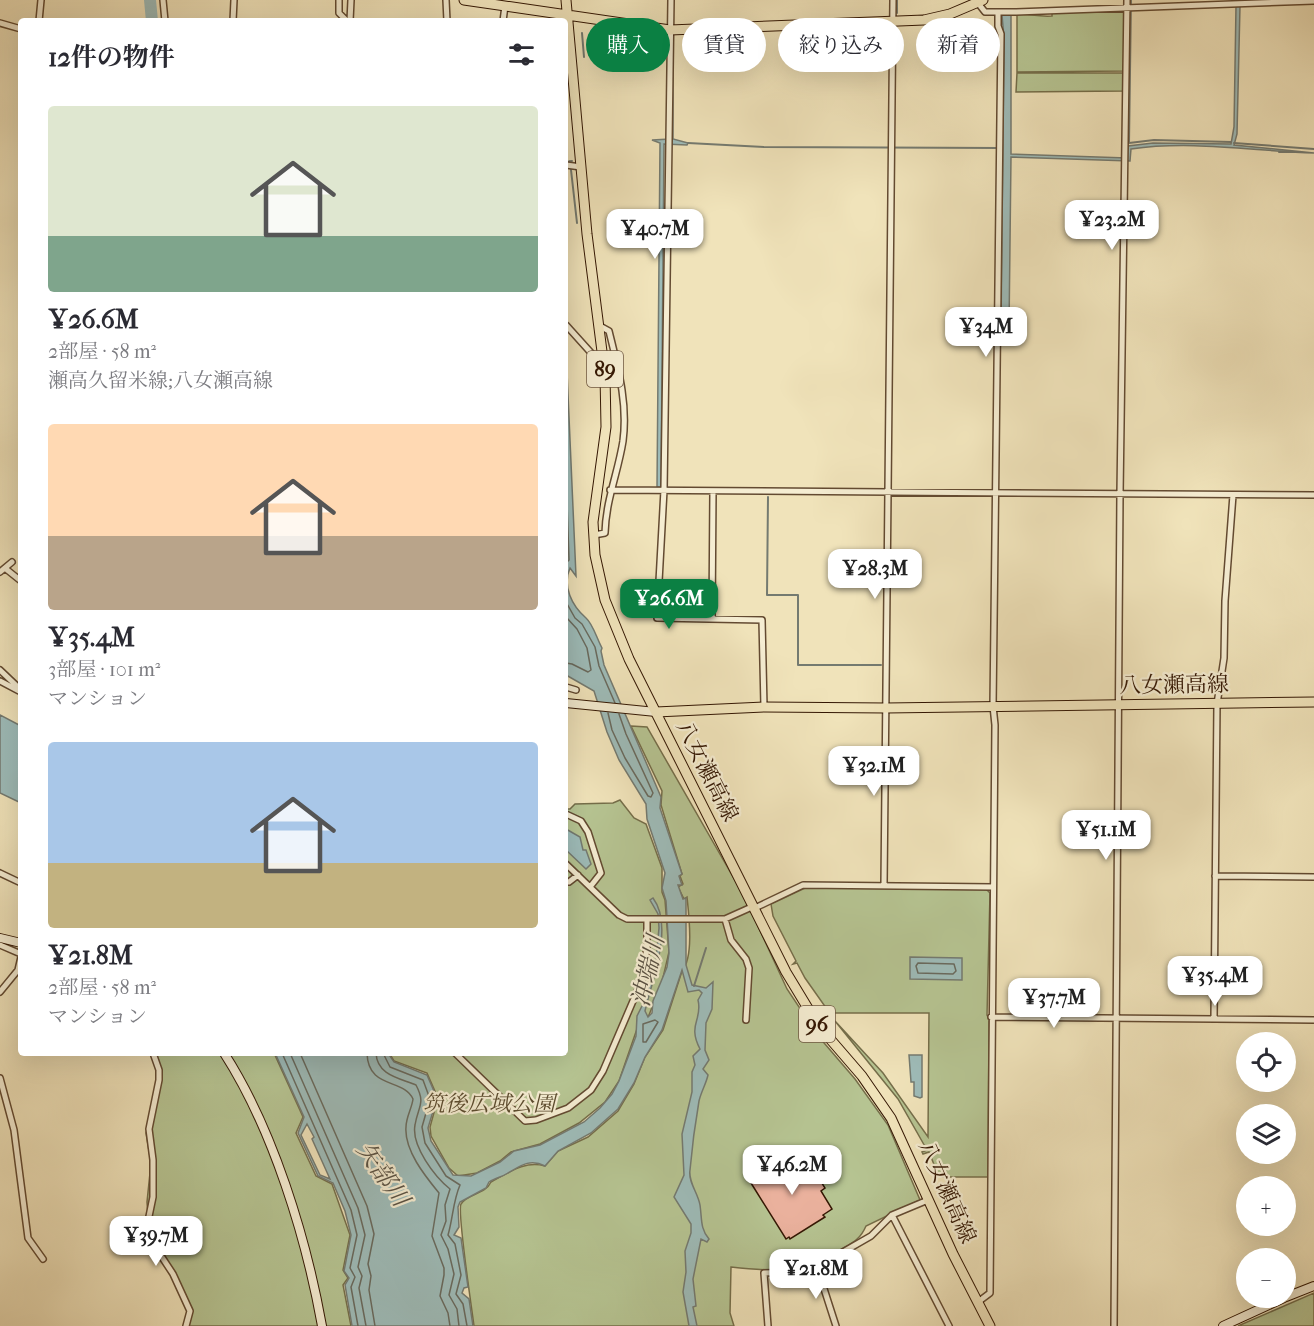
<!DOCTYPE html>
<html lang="ja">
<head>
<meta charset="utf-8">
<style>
	:root { --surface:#fff; --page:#f7f7f7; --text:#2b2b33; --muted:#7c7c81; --accent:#0b8043 }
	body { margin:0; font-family:"IM FELL French Canon","Noto Serif JP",serif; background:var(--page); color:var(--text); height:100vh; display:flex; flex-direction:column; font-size:22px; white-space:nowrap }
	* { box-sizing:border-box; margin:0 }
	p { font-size:20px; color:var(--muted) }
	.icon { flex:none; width:33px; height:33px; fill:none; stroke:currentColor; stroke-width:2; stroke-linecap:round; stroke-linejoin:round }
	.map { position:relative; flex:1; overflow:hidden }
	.details { position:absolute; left:18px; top:18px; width:550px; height:1038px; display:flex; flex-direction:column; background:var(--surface); border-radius:6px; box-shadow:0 6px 24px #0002 }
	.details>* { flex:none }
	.hud { position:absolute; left:586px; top:18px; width:570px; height:54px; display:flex; gap:12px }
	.buttons { position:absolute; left:1236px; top:1032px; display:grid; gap:12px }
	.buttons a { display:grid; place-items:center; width:60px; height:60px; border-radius:50%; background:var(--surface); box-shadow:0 6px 24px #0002; font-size:30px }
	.price { position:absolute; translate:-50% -51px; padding:0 14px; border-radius:12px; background:#fff; color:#222; font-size:20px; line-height:39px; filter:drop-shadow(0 2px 3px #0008) }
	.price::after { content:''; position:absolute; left:50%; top:36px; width:18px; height:14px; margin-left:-9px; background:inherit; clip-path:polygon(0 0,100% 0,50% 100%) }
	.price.on { background:var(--accent); color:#fff }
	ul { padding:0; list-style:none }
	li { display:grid; align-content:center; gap:12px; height:318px; padding:0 30px }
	li span { display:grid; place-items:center; height:186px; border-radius:6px; color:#555 }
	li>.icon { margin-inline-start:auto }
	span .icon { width:108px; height:108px; fill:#fffc; stroke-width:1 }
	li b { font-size:26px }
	h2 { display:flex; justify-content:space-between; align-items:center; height:72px; padding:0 30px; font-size:26px }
	.tag { padding:0 21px; border-radius:27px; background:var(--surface); box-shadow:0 6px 24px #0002; font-size:21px; line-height:54px }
	.tag.on { background:var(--accent); color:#fff }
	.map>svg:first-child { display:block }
</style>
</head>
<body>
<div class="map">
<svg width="1314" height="1326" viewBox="0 0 1314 1326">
	<rect width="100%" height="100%" fill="#f0e3ba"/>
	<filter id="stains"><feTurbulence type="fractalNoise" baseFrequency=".00333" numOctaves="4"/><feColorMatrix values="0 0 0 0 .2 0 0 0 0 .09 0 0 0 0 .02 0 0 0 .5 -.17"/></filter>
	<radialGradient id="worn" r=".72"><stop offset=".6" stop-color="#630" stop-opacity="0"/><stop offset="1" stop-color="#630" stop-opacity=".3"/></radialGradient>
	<path fill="#b6c492" stroke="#756e4a" stroke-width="1.5" d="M1124,11V71L1017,72V14C1029,14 1039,17 1052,16V13Z
		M1017,73H1123V91L1016,92Z
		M631,726L647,727L744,896L787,989L819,1037L855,1079L888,1125L920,1200L866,1226C860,1240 852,1243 840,1250C801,1273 775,1272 731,1267L730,1313L734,1326H474C472,1310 457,1211 461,1204C468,1193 485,1195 491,1182C508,1173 525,1160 545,1166L558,1151L588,1137L618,1111L634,1084L645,1057L663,1030L682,971C694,957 689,916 687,897L684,899L678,887L683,884L680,876L682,874L661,805L662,791Z
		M620,800L634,818L646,824L662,868V892L665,900L669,952L662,982L649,1015L637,1029L619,1081L605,1102L579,1123L540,1144L511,1152L500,1161L477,1173L458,1176L449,1168L431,1136L430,1127L438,1098L427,1073L394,1061L389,1053H566V809H570L575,804L613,803Z
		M805,888L986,889L990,893L987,1015L989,1019L988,1177H939L929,1152L923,1154L922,1152L927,1150L898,1099L835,1021L883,1073L928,1137L929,1013H830L827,1016L829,1012L805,978L797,963L793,964L796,961L773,916L771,904Z
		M150,1053H274L303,1117L296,1133L316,1176L332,1184L350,1235L343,1270L348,1278L343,1285L351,1326H188L191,1309L149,1230L147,1202L151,1163L146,1133L158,1084L156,1067Z
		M1314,1293V1326H1238Z"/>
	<path fill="#9ebcb9" stroke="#747a70" stroke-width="1.5" fill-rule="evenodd" d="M1236,6H1240L1237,134L1234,145L1314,153C1253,151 1192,140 1131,149L1130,161L1011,157L1009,329H1001L1004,39L1002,15L1011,14V154L1127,158L1128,146L1153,143L1231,144L1234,127Z
		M673,37V139L688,143L687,145L664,144L661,487H657L660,143L652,140L670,139Z
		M566,349L576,576L570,568C562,586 572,606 586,618C593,624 597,639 602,648L601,651L604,665L661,797L660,808L682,874L679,876L682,885H678L683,899L686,898V965L692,985L706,988L713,982L712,1009L706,1023L705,1050L709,1060L703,1069L708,1075C706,1084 701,1092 699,1101C695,1124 692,1147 690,1170C688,1182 698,1193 700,1205C702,1218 700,1229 709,1239L707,1242L701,1239L693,1279L696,1306L693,1307L697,1326H689L683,1292L686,1272L685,1251L691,1233V1224L674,1197L684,1175L682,1134L692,1092V1072L695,1065L693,1056L700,1049C687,1024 703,1020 698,1000L702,993L699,990L688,992L682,970L662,1030L645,1057L634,1083L618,1109L591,1133L558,1151L545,1166C530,1158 520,1166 508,1173C502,1177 495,1178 489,1182L486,1188L460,1202L458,1207L459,1227L454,1235L461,1238L468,1287L464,1288L462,1293L469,1299L473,1326H352L345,1285L349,1278L344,1271L351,1235L345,1211L333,1183L318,1176L298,1133L304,1117L275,1053H388L394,1062L427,1075L437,1098L428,1128L431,1141L453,1175L471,1176L500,1162L514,1151L540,1145L584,1122L600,1108L612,1094L619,1081L636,1036L637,1016L646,998L656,959L659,928L658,914L650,900L653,898C674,926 652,980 645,1011L648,1017L652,1013L653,1001L667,967L669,953L666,901L662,888L665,873L647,819L646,804L619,760L607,732L594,691L566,675ZM307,1124L314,1137L312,1139L330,1179L320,1175L301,1135Z
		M0,715L21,726V803L0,793Z
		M566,829L580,837L583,850H586L591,864L586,869L566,850Z
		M910,957L962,958V980L910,979Z
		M909,1055H922V1097L920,1098L914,1096V1082H911Z"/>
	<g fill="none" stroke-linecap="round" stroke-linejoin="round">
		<path stroke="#696a5e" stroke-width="1.5" d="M566,473L569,560L566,563
			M566,602L575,618L582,624L595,647L599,666L615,703
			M566,617L577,629L587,648L591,670L588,672L572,664L566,663
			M608,713L612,730L625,758L648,796L651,797L653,793L626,734L619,714
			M918,963L954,964L956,971L953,974L918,973L916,966Z
			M655,1020L658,1022L646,1042H643V1024Z
			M282,1053L351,1210L357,1235L350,1268L355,1277L351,1287L358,1326
			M290,1053L358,1208L365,1235L358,1267L362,1276L359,1288L366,1326
			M300,1053L367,1206L374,1234L368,1264L371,1276L369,1290L375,1326
			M367,1053C368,1090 404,1078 413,1099C412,1108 406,1117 406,1127C404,1150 425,1176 439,1193L432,1236L444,1268V1275L440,1296L448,1313L450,1326
			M376,1053C377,1075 399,1078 416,1085C426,1104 418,1106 415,1125C411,1146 435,1177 450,1189L445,1205L446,1221L441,1235L448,1249L454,1274L449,1295L457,1309L459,1326
			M383,1053L390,1067L423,1080L430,1099L422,1127L425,1143L446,1176L460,1185C453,1201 453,1218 448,1235L455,1244L461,1275L456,1294L463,1304L467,1326"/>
		<path stroke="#747a70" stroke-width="2" d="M1131,0L1129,143L1154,140L1231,142
			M897,13V0
			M582,33L584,57
			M566,122V119
			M688,143L764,147L1000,148
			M1234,143L1314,149
			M1279,152H1297
			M570,161L577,223
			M566,162L572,161
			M768,497L767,595H798V665H881
			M694,986L706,948"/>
		<path stroke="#9ebcb9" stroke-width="12" d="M150,0L152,21"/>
	</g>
	<path fill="#eab19d" stroke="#341703" stroke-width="1.5" d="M798,1154L810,1173L814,1170L825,1188L821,1191L832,1209L823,1215L825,1217L790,1239L789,1237L786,1239L751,1183L752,1179L787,1157L789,1159Z"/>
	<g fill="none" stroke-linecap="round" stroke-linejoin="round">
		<g stroke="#634a31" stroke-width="8">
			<path id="street" d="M163,0L165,21
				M339,0V13L347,21
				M446,0L447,21
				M671,0L664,490L657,618L762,620L764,707
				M978,3L985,12H1015L1314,1
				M39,21L41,0
				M233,21L234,0
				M350,21L351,0
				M503,21L505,6
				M0,23L21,29
				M566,165L581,167
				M566,325L593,355L603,358
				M610,490L1314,495
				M594,535L605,533C606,499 618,473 623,441C628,403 618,368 609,331L598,325
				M6,569L21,581
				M0,572L12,562
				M712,619L713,491
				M0,670L21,690
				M0,681L19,691
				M566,687L576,690
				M566,814L581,821L588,832L601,873L590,887
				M566,864L619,915L627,919H725L754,906
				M0,873L21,883
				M1215,876L1314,877
				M566,882H569L578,875
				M884,885L893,0
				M755,908L803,885L993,887
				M725,919L731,940L746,959L749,968L746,1020
				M0,945L21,954
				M0,992L18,970L21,957
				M991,1017L1314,1020
				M1214,1019L1217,704L1224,658L1225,601L1233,495
				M153,1053L159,1070V1080L149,1129L153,1160V1197L147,1226L152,1242L173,1274L190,1311L186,1326
				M455,1053L525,1121L536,1120L568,1108L591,1090L603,1071L642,980L647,947V920
				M0,1078L14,1130L28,1238L43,1259
				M892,1215L949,1326
				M817,1267L836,1326
				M978,1302L990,1293L995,725L993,706L1001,34L998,26V12
				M768,1326L764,1273L794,1272L817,1267L871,1236L892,1215L928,1200
				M1114,1326L1120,494L1127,0"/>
		</g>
		<g stroke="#341703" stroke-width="10">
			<path id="secondary" d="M566,703L656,712
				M0,938L21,943
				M224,1053C273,1129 306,1237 322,1326
				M1286,1297L1314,1286
				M1223,1326L1284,1298"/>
		</g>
		<g stroke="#341703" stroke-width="11">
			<path id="primary" d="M464,0L670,30L924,20L950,14L983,0
				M566,0L587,234L605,375L606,427L593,522L595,555L605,600L629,659L786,972L818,1025L862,1076L891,1118L953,1254L990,1326
				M656,712L764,707L886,708L1314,702"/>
		</g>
		<use href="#street" stroke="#f5edd2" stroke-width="5"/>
		<use href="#secondary" stroke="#f5edd2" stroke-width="8"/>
		<use href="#primary" stroke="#f0e3ba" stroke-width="9"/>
	</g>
	<g text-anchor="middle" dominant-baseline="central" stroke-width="4.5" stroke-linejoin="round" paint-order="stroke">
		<g fill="#f5edd2" stroke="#6e5741" stroke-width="1.5">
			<rect x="587" y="351" width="36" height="36" rx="4.5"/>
			<rect x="799" y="1006" width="36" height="36" rx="4.5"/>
		</g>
		<g font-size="21" font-weight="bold" fill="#341703">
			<text x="605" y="369">89</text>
			<text x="817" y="1024">96</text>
		</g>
		<g font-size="22" fill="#341703" stroke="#f5edd2">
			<text transform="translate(1174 685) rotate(-1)">八女瀬高線</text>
			<text transform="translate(707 771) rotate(63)">八女瀬高線</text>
			<text transform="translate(947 1192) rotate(66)">八女瀬高線</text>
		</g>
		<g font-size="22" font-style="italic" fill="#5b4b2e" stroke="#f5edd2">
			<text x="489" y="1104">筑後広域公園</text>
		</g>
		<g font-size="24" font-style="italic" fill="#595143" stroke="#f5edd2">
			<text transform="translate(648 971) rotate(-77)">沖端川</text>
			<text transform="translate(383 1174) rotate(55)">矢部川</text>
		</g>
	</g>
	<rect width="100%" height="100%" filter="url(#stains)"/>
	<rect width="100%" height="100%" fill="url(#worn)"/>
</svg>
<div class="buttons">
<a><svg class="icon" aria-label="locate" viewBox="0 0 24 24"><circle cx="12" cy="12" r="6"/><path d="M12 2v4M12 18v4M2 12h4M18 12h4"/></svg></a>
<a><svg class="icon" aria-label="layers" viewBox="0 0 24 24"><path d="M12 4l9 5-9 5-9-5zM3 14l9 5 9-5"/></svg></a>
<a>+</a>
<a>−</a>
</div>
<b class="price" style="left:1112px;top:251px">¥23.2M</b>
<b class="price" style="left:655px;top:260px">¥40.7M</b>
<b class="price" style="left:986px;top:358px">¥34M</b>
<b class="price" style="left:875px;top:600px">¥28.3M</b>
<b class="price on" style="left:669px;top:630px">¥26.6M</b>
<b class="price" style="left:874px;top:797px">¥32.1M</b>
<b class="price" style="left:1106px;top:861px">¥51.1M</b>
<b class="price" style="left:1215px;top:1007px">¥35.4M</b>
<b class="price" style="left:1054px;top:1029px">¥37.7M</b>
<b class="price" style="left:792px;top:1196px">¥46.2M</b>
<b class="price" style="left:156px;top:1267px">¥39.7M</b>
<b class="price" style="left:816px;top:1300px">¥21.8M</b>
<div class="hud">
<a class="tag on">購入</a>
<a class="tag">賃貸</a>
<a class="tag">絞り込み</a>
<a class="tag">新着</a>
</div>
<section class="details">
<h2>12件の物件<svg class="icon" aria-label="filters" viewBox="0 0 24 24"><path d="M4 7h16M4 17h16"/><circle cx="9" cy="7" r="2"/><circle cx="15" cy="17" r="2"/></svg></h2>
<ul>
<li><span style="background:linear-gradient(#dfe7d0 70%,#7fa58c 0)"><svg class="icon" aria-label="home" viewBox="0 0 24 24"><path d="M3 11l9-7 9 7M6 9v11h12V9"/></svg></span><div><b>¥26.6M</b><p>2部屋 · 58 m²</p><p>瀬高久留米線;八女瀬高線</p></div></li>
<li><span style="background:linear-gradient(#ffd9b3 60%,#b9a48a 0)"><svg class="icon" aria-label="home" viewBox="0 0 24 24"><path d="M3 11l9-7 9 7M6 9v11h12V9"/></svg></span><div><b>¥35.4M</b><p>3部屋 · 101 m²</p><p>マンション</p></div></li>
<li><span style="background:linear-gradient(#a9c7e8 65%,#c2b280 0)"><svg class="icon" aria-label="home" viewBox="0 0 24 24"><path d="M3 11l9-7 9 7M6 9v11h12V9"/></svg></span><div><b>¥21.8M</b><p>2部屋 · 58 m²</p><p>マンション</p></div></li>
</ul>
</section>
</div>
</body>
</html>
